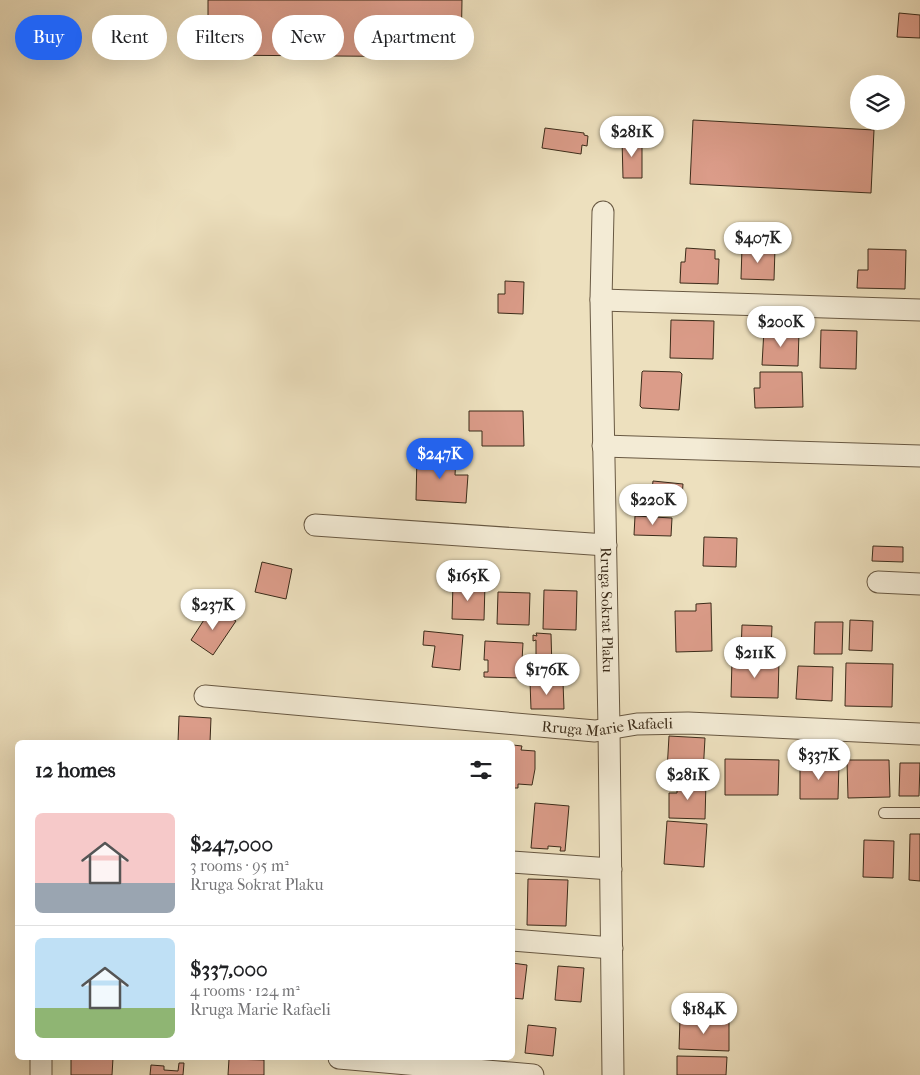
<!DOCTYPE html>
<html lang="en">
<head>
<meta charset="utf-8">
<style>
	:root { --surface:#fff; --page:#f2f2f2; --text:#202124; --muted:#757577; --line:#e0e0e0; --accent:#2563eb }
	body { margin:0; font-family:"IM FELL French Canon",serif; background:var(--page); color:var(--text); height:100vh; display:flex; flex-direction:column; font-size:19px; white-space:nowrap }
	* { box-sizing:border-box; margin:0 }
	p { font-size:16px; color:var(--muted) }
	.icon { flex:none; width:28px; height:28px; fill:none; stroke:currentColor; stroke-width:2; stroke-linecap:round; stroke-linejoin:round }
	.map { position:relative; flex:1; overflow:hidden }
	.sheet { position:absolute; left:15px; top:740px; width:500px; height:320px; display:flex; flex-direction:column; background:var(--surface); border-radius:8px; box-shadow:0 5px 20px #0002 }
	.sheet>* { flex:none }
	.guide { position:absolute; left:15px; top:15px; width:500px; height:45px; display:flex; gap:10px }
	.tools { position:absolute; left:850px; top:75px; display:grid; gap:10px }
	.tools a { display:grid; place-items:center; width:55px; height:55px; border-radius:50%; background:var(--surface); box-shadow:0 5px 20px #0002; font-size:25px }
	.price { position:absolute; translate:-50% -42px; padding:0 11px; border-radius:18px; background:#fff; color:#222; font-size:16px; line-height:32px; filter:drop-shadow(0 1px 2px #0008) }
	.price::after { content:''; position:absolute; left:50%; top:30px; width:15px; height:11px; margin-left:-8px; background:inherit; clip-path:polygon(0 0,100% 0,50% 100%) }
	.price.selected { background:var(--accent); color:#fff }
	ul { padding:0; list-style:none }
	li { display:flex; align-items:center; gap:15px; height:125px; padding:0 20px }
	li+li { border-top:1px solid var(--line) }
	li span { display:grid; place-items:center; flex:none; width:140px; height:100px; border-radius:8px; color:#555 }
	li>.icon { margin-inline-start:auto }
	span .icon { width:60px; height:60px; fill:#fffc; stroke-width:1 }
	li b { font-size:21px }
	h2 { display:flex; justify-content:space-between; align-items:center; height:60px; padding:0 20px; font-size:21px }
	.pill { padding:0 18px; border-radius:22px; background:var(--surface); box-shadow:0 5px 20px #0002; font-size:18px; line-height:45px }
	.pill.selected { background:var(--accent); color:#fff }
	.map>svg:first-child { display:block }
</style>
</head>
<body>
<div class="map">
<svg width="920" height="1075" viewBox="0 0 920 1075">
	<rect width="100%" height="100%" fill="#ede0be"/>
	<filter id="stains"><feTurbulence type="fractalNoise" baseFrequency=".004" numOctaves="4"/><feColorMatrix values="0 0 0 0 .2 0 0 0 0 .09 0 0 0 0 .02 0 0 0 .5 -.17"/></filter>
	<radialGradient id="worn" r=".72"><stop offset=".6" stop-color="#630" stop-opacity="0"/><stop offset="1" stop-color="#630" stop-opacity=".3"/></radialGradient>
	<path fill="#db9c89" stroke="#3b2b19" d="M208,0H462L461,57L208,55Z
		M899,13L920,15V38L897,37Z
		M693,120L874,130L871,193L690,184Z
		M545,128L584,133V135L588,136L587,146L582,145L581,154L542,148Z
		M642,138V178H623L622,139Z
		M742,247L775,248L774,280L741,279Z
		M686,248L715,250V259H719L718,284L680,283L681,262H685Z
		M868,249L906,250L905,289L857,288L858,270H868Z
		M505,281L524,282L523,314L498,313V294H505Z
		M671,320L714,321L713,359L670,358Z
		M764,329L799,331L798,366L762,365Z
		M821,330L857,331L856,369L820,368Z
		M643,371L680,372L682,374L679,410L642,408L640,406L642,372Z
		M760,372H802L803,407L755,408L754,388H760Z
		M469,411H523L524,446H482V431H469Z
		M417,455L456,457L455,475H468L466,503L416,500Z
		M653,481L683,484L681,511L650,508Z
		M635,516L672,518L671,536L634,535Z
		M704,537L737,538L736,567L703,566Z
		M873,546L903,547V562L872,561Z
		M262,562L292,569L286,599L255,592Z
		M453,583L485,584L484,620L452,619Z
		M544,590L577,591L576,630L543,629Z
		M498,592L530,593L529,625L497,624Z
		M711,603L712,651L676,652L675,611H696V604Z
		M211,609L223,617L225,614L236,621L213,655L191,640Z
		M850,620L873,621L872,651L849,650Z
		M815,622H843L842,654H814Z
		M742,625L772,626L771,652H741Z
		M424,631L463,635L460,670L432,667L435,646L423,645Z
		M536,633L551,634L552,669H536V640L533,641V635L537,636Z
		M485,641L523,643L521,678L484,677V672H488V660H484Z
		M732,660L779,661L778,698L731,697Z
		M846,663L893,664L892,707L845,706Z
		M798,666L833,667L832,701L796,699Z
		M530,682H563L564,709H531Z
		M179,716L211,718L210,742H178Z
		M669,736L705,738L703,774L685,773V769L672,768L671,772L667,771Z
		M513,745L522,746L521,750L535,751V769L532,785L518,784V788H512Z
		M725,759L779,760L778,795H725Z
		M847,760H889L890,797L848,798Z
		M800,763H839L838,799H800Z
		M900,763H920L919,796H899Z
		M677,782H706L705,819L669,818V793H677Z
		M535,803L569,806L565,851H560L561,847L548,846V849L531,848Z
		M667,821L707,824L704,867L664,864Z
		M910,834H920V881L909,880Z
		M864,840L894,841L893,878L863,877Z
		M528,879L568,880L566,926L527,925Z
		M512,963L527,965L523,999L512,998Z
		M558,966L584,968L581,1002L555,1000Z
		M680,1019L729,1020V1051L679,1049Z
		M528,1025L556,1028L553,1056L525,1053Z
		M677,1056L727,1057L726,1075H677Z
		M71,1058H113L112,1075H71Z
		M229,1059L264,1060V1075H228Z
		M179,1063H184L183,1075H150L151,1065L164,1066V1070L178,1071Z"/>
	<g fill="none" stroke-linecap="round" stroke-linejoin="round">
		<g stroke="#685842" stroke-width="12">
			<path id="service" d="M884,813H920"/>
		</g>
		<g stroke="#685842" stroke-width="23">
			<g id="minor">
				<path id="s1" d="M603,212L601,300L609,728L613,1075"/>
				<path d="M601,300L920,310"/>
				<path d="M603,446L920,456"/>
				<path d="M315,525L606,545"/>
				<path d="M878,582L920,584"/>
				<path id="s2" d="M205,696L595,731L637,724L688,723L920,734"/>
				<path d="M512,862L611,869"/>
				<path d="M512,940L612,948"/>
				<path d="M339,1058L533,1075"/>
				<path d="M41,1075V1058"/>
			</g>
		</g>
		<use href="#service" stroke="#f3ebd5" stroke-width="10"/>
		<use href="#minor" stroke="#f3ebd5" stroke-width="21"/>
	</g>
	<g text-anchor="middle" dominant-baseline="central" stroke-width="5" stroke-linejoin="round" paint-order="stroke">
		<g font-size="15" fill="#3b2b19" stroke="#f3ebd5">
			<text stroke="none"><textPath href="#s1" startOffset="398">Rruga Sokrat Plaku</textPath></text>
			<text stroke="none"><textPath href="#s2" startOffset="404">Rruga Marie Rafaeli</textPath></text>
		</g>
	</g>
	<rect width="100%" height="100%" filter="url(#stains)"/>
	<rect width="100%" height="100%" fill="url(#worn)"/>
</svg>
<div class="tools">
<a><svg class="icon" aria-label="layers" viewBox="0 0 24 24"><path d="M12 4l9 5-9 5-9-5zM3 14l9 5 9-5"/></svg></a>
</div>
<b class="price" style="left:632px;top:158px">$281K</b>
<b class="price" style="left:758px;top:264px">$407K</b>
<b class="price" style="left:781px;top:348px">$200K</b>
<b class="price selected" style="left:440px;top:480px">$247K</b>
<b class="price" style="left:653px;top:526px">$220K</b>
<b class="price" style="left:468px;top:602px">$165K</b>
<b class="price" style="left:213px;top:631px">$237K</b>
<b class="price" style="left:755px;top:679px">$211K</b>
<b class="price" style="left:547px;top:696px">$176K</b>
<b class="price" style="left:819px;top:781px">$337K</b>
<b class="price" style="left:688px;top:801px">$281K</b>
<b class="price" style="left:704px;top:1035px">$184K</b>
<div class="guide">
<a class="pill selected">Buy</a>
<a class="pill">Rent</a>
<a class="pill">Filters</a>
<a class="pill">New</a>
<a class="pill">Apartment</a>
</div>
<section class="sheet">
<h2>12 homes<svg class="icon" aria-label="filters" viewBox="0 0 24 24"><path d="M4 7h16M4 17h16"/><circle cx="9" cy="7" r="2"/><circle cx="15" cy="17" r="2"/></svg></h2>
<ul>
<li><span style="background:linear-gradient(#f6c9c9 70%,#9aa5b1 0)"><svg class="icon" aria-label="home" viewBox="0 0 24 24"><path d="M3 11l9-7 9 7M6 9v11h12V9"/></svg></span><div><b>$247,000</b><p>3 rooms · 95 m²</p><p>Rruga Sokrat Plaku</p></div></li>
<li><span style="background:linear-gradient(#bfe0f5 70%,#8fb573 0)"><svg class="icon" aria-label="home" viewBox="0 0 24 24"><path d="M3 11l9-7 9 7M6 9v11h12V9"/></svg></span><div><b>$337,000</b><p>4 rooms · 124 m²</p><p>Rruga Marie Rafaeli</p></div></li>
</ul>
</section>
</div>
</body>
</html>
